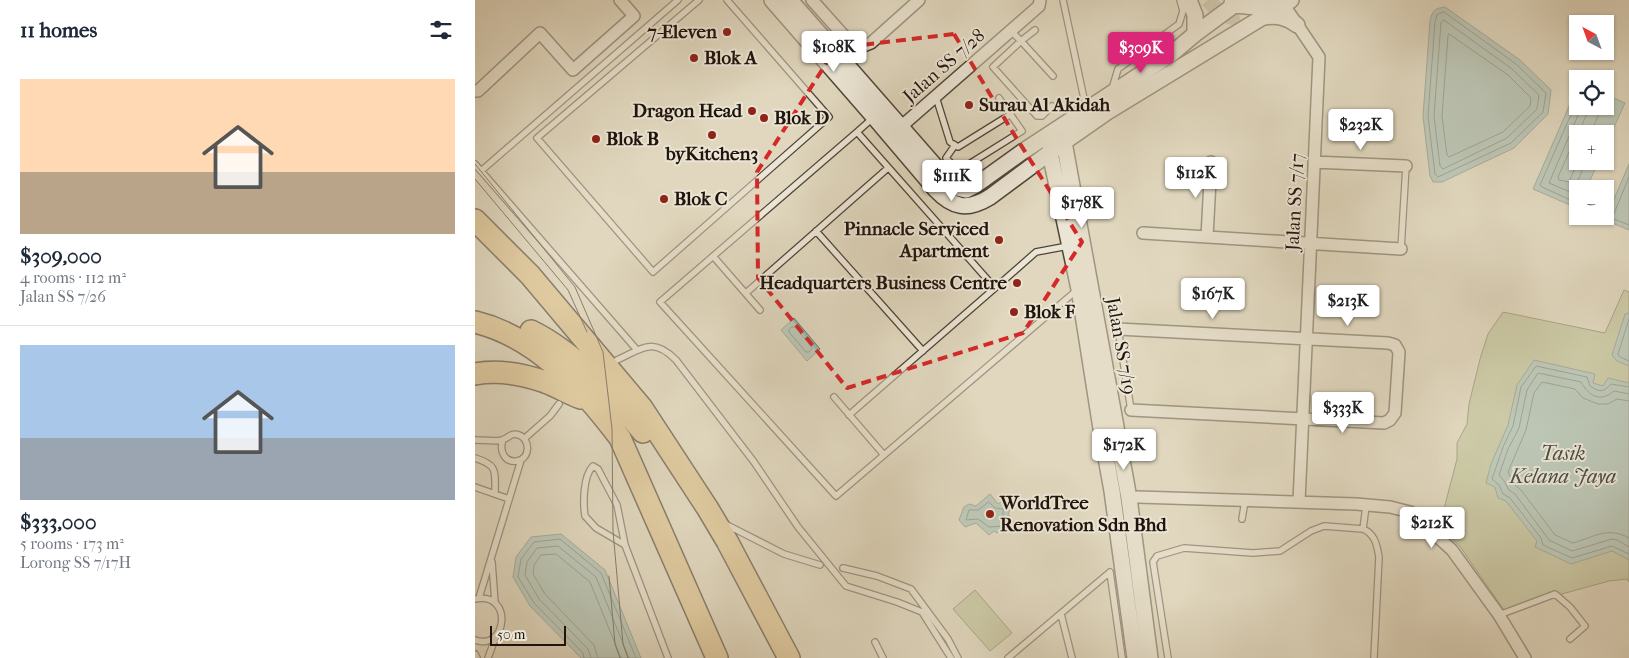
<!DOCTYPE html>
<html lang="en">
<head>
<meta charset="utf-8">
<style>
	:root { --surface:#fff; --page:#f6f6f7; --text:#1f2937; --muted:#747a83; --line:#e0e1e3; --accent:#db2777 }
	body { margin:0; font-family:"IM FELL French Canon",serif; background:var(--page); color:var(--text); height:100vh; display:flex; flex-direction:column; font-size:19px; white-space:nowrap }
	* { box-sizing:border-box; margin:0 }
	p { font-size:16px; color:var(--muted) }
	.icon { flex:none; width:28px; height:28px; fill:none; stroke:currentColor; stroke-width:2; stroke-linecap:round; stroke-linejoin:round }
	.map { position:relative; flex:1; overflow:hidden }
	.side { display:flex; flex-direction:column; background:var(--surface); width:475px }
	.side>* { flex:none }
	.needle { width:32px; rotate:319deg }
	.controls { position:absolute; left:1094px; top:15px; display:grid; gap:10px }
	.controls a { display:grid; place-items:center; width:45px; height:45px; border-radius:0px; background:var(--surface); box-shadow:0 1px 4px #0004; font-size:25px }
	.scale { position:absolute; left:15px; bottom:12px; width:76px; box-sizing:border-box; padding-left:5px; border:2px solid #20140c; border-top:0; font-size:14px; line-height:18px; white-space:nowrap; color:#20140c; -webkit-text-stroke:4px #ebe5d5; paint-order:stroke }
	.price { position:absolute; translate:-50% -42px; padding:0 11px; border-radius:5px; background:#fff; color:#222; font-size:16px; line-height:32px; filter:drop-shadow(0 1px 2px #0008) }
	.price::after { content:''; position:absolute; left:50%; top:30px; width:15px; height:11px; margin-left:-8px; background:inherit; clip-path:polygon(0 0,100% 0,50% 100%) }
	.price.current { background:var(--accent); color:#fff }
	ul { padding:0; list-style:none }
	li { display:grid; align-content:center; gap:10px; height:265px; padding:0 20px }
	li+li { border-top:1px solid var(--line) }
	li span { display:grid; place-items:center; height:155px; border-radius:0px; color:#555 }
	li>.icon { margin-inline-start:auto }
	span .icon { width:90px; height:90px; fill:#fffc; stroke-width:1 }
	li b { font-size:21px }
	h2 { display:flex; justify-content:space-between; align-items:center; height:60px; padding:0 20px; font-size:21px }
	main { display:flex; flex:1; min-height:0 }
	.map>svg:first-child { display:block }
</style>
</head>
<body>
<main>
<section class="side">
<h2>11 homes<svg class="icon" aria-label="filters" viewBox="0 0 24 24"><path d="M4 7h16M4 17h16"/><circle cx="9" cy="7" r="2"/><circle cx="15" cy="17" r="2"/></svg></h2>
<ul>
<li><span style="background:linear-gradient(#ffd9b3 60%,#b9a48a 0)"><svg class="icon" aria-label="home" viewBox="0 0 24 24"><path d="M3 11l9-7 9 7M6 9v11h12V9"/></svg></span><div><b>$309,000</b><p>4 rooms · 112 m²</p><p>Jalan SS 7/26</p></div></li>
<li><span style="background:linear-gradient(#a9c7e8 60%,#9aa5b1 0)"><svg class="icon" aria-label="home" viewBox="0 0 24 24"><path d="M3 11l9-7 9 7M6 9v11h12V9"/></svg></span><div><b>$333,000</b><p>5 rooms · 173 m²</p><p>Lorong SS 7/17H</p></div></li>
</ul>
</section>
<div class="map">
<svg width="1154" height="658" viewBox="0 0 1154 658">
	<rect width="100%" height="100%" fill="#e0d7be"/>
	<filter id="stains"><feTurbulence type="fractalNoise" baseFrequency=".004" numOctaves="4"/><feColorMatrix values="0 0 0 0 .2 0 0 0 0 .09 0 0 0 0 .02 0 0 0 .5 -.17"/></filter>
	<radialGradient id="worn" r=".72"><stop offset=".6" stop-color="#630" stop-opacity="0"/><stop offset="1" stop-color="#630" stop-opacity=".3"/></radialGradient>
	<path fill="#b7bd8e" stroke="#6c684d" d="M1149,290L1154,292V582L1152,579L1134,581L1029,610L984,545L964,528L982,459V443L992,424L994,404L1005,359L1013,334L1028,312L1130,333Z
		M500,590L537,633L515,651L478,609Z"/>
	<path fill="#94b9b3" stroke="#667770" d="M970,7L1045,60L1076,90L1073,114L1039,148L967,182H958L955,176L948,116L955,21C957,11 960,8 970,7Z
		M1102,88V106H1130V94L1150,103L1130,147V134H1102V161H1124L1111,189H1102V208L1058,189Z
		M1154,164V230L1130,220Z
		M1154,313V366L1142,361L1137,355L1150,314Z
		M319,318L345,349L332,361L306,330Z
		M1059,360L1120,374L1118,383L1128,386L1133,378L1154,383V560L1137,551L1096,564L1060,547L1062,541L1031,501L1023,498L1020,487L1011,483L1016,464L1033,425L1042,385Z
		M515,494L523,504L528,501L534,502L537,506L533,514L540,524L529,533L525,530L522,533L519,531L514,535L501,523L490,527L484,520L489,507L494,504L501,506Z
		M86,534L130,570L166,658H106L55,606L38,577L41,557L56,537Z"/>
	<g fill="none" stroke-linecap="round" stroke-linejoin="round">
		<path stroke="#5a6660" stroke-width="1" d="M969,12L1041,64L1071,93L1068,112L1036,143L963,177L960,174L953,116L960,22L962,15Z
			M969,20L1037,69L1064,95L1062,109L1032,138L968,169L965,166L959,116L966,23Z
			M974,34L1033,75L1056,98L1055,106L1028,132L974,157L972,155L967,116L973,36Z
			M1102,101L1065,185L1067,187L1102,203
			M1107,106L1074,183L1100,194L1102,183L1111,161
			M1102,134L1083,177L1084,180L1094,182L1103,161
			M1103,134L1114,109L1116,108L1124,114L1115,134
			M1154,177L1138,216L1139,219L1154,225
			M1154,319L1143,354L1145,357L1154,361
			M317,327H320L337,347V349L334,352H331L314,332V330Z
			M1154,387L1136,384C1128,392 1126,393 1115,386L1112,377L1061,366L1046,387L1038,426L1028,447L1017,479L1024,485L1028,494L1035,498L1066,538L1068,545L1097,558L1137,546L1154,554
			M1154,394L1139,391C1125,403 1114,396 1106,382L1063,373L1052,390L1044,428L1033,449L1024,475L1030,482L1033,489L1040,494L1074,540L1097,551L1137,539L1142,540L1154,547
			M1154,401L1142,399L1133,404H1123L1108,398L1100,389L1067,382L1059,393L1051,430L1033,472L1039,484L1046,490L1080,535L1098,543C1119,537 1133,526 1154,538
			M514,502L520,508L528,509V516L532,522L530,526L514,527L503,519L491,520L494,510H503Z
			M109,658L108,653L59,603L43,577L46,559L59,542L85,539L126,573L161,658
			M116,658L113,649L64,599L50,575L52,562L62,548L83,546L121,577L154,658
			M123,658L119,645L70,594L58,574L59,565L66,555L81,554L115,582L146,658"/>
		<path stroke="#bab09a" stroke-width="15" stroke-dasharray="15 8" stroke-linecap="butt" d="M733,0C756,25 763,21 789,4"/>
		<g stroke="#504538" stroke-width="8">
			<path id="service" d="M224,0L62,138L178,272L354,117L252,0
				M588,0L611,108
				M536,31L546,41L560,30
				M637,89L643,69L704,24L708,11L705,0
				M461,97L475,142L483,147L536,114
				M577,106L567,116H562L518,67L546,41L578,76
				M382,132L399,117
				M480,145L471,158L482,169L491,166L547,131L524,98
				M0,164L162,350
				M6,171L203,0
				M341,231L448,351
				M926,249L931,166
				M238,256L285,310
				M520,288L561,252L593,246
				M271,293L413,168
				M643,329L656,410
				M142,360C168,348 178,337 201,360L279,462L323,527L371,586L422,602L447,612L476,658
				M359,397L409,455
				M374,415L520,288L382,132L185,302L361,496L602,290
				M50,438L75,416L84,404
				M0,440C6,440 22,442 27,440C34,438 36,432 44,435C56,440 55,459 42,461C29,463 24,450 28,440
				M0,458C23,465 20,471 20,494
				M0,487L34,499
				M767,519L770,501
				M250,524L309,554L345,565
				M888,529L891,506
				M150,545L121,528L110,516C108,503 108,476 118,466L123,469L142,505L150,545L193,658
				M17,562L20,603
				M368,568L402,576L436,589L473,639L483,658
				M4,598L46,460
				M0,599C39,591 32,652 0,640
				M586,614L597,658
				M1024,615L1080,594L1095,607L1110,626L1095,639
				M400,642L408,658
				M0,654L2,658
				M13,658L21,636
				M533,658L635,572L647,658
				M693,658L678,562L682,556L709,548L778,553L805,551L836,531L849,526L888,529C900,534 902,545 904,557L899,658"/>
		</g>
		<g stroke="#504538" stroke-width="14">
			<path id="minor" d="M337,0L378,46L386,47L396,43L444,0
				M809,5L844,57L824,502
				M0,91H3L65,33L98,70L159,16L145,0
				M421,131L564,6L565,0
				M839,162L931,166
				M668,233L926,249
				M732,237L736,162
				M643,329L913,343L920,345L924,352L920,413L915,420L909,423L656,410
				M663,497L881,504L915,507L935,512L977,550L1024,615L1050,658"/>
		</g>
		<g stroke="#504538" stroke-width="18">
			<path id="tertiary" d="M297,0L399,117L460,189C478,208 492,211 515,197L589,142L632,112L816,0
				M315,0L475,183L482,188L491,190L501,185L547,152L695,55L720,34L766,0
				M714,0L720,15V34
				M757,3L759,5L782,7L805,5
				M789,17C802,15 811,17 822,25
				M589,142L654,498L675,658
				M576,145L575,153L604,289L628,441L637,491L660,658"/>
		</g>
		<g stroke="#20140c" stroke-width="24">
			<path id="motorway" d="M0,220L55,275L167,408L233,509L252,541L314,658
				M0,322C62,337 108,389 145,438L242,658
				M56,331C101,353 136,394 168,432
				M0,374C23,370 48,374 70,382C82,386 94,394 106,398"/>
		</g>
		<use href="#service" stroke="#ebe5d5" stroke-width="5.5"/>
		<use href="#minor" stroke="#ebe5d5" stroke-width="11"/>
		<use href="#tertiary" stroke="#ebe5d5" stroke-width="15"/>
		<use href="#motorway" stroke="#e0bc7f" stroke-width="21"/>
		<path stroke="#20140c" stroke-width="1" d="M0,164L100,287L128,352L137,429L138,531L148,644L153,658
			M0,179L93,290L112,332
			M134,576L140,644L145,658"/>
	</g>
	<path d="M0 0H1154V658H0ZM479,34L537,131L607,242L548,333L372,388L283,278L282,172L361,48Z" fill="#e0d7be" fill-opacity=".55" fill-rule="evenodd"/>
	<path fill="none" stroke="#d62828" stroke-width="4" stroke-dasharray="10 6" stroke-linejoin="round" d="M479,34L537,131L607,242L548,333L372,388L283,278L282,172L361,48Z"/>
	<g fill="#8f2418" stroke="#ebe5d5" stroke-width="2">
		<circle cx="252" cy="32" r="5"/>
		<circle cx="219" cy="58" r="5"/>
		<circle cx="494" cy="105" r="5"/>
		<circle cx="277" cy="111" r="5"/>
		<circle cx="289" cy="118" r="5"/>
		<circle cx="237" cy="135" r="5"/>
		<circle cx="121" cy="139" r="5"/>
		<circle cx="189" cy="199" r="5"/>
		<circle cx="524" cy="240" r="5"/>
		<circle cx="542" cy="283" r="5"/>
		<circle cx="539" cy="312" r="5"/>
		<circle cx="515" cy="514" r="5"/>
	</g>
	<g text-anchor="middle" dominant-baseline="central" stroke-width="4" stroke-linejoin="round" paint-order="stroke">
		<g font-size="19" font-weight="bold" fill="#20140c" stroke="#ebe5d5" text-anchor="start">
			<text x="242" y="32" text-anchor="end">7-Eleven</text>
			<text x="229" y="58">Blok A</text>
			<text x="504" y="105">Surau Al Akidah</text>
			<text x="267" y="111" text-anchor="end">Dragon Head</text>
			<text x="299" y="118">Blok D</text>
			<text x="131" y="139">Blok B</text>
			<text x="237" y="154" text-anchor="middle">byKitchen3</text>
			<text x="199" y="199">Blok C</text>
			<text x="514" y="229" text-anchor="end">Pinnacle Serviced<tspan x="514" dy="22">Apartment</tspan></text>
			<text x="532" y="283" text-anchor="end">Headquarters Business Centre</text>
			<text x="549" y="312">Blok F</text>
			<text x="525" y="503">WorldTree<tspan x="525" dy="22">Renovation Sdn Bhd</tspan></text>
		</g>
		<g font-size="19" fill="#20140c" stroke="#ebe5d5">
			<text transform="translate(469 66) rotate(-41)">Jalan SS 7/28</text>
			<text transform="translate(820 202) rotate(-87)">Jalan SS 7/17</text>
			<text transform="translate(646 346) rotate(80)">Jalan SS 7/19</text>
		</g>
		<g font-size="20" font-style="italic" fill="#494e46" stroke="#ebe5d5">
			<text x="1088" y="453">Tasik<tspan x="1088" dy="23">Kelana Jaya</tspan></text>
		</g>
	</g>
	<rect width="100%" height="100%" filter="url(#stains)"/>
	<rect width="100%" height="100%" fill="url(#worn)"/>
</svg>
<div class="controls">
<a><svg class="needle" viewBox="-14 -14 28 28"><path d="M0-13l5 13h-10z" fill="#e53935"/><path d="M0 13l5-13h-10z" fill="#747a83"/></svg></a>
<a><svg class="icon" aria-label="locate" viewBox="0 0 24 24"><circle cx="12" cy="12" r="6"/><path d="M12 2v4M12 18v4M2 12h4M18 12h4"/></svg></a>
<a>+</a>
<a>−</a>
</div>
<div class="scale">50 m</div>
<b class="price" style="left:359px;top:73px">$108K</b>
<b class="price current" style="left:666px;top:74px">$309K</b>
<b class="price" style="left:886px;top:151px">$232K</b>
<b class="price" style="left:721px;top:199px">$112K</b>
<b class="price" style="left:477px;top:202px">$111K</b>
<b class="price" style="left:607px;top:229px">$178K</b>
<b class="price" style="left:738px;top:320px">$167K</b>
<b class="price" style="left:873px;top:327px">$213K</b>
<b class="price" style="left:868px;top:434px">$333K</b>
<b class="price" style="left:649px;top:471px">$172K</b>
<b class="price" style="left:957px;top:549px">$212K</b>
</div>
</main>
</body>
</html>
